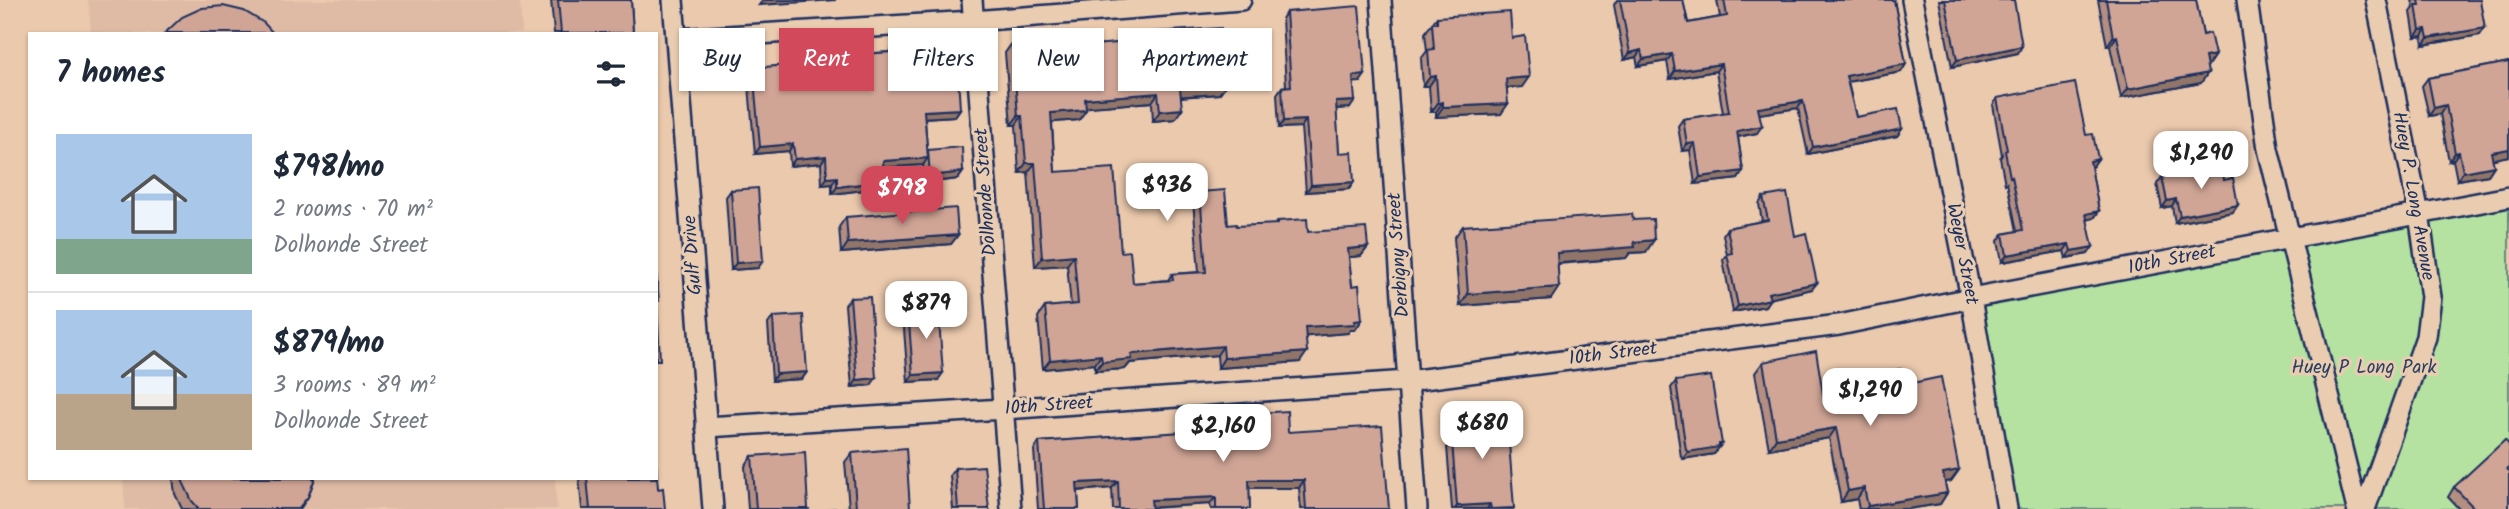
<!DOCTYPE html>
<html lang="en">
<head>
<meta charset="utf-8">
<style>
	:root { --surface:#fff; --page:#f6f6f7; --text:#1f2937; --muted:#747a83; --line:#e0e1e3; --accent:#d1495b }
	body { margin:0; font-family:Kalam,sans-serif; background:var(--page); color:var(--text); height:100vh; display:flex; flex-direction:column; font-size:26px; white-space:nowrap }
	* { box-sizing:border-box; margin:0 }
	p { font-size:23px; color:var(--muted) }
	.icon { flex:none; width:38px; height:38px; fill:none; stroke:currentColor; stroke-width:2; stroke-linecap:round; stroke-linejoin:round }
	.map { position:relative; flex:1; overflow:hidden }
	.drawer { position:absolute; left:28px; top:32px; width:630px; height:448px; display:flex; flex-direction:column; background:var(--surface); border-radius:0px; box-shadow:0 2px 5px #0004 }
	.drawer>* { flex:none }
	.guide { position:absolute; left:679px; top:28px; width:665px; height:63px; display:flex; gap:14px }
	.price { position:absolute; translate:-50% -60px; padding:0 16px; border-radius:14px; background:#fff; color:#222; font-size:23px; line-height:46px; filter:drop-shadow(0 2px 4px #0008) }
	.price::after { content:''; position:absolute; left:50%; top:42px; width:21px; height:16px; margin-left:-10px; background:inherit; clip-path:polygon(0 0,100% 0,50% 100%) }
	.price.on { background:var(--accent); color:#fff }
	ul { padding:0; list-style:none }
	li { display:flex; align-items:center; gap:21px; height:175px; padding:0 28px }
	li+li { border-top:2px solid var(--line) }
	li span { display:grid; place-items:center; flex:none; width:196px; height:140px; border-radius:0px; color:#555 }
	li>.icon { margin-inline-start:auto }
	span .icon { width:84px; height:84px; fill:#fffc; stroke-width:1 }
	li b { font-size:30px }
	h2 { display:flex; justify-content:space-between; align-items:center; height:84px; padding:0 28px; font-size:30px }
	.tag { padding:0 24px; border-radius:0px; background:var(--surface); box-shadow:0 2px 5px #0004; font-size:24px; line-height:63px }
	.tag.on { background:var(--accent); color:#fff }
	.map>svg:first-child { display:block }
</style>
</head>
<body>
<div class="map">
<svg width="2509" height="509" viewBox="0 0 2509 509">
	<rect width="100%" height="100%" fill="#ebc9ad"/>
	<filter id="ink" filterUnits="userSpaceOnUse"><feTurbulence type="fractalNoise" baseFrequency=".0143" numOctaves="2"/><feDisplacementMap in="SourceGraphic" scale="14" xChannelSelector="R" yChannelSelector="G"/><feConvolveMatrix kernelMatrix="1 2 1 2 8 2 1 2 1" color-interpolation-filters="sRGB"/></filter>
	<g filter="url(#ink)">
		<path fill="#dfbba5" d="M88,0H520L522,33H91Z
			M123,478H555L557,509H125Z"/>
		<path fill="#b5e2a0" stroke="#68887f" stroke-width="2" d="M2509,197V509H2007L1971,298Z"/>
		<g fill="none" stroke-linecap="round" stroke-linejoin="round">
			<g stroke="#1b2f5e" stroke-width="24">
				<path id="minor" d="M673,0L713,509
					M972,0L1011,509
					M1381,0L1417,509
					M1912,0L1971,298L2007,509
					M2247,0L2268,149L2357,509
					M676,39L973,21L1241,0
					M706,427L1003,409L1408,381L1839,325L1971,298L2509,197
					M2365,509L2426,337L2431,297L2419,214L2376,0"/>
			</g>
			<use href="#minor" stroke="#eacdb1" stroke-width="19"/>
		</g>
		<path fill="#b38e81" stroke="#1b2f5e" stroke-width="2" d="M551,0H631L633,33H554Z
			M1617,0H1683L1688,23L1720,17L1717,0H1894L1906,64L1901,72L1848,82L1856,117L1902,129L1897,136L1808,154L1798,108L1759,114L1757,133L1738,137L1743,171L1738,179L1695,184L1690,150L1682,151L1678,126L1683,119L1723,113L1716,71L1670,79L1667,61L1638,66L1636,57L1624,60L1614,5Z
			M1939,0H2014L2018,53L1952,67Z
			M2098,0H2196L2203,35L2215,55L2208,65H2206L2201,83L2121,98L2110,46H2107Z
			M2412,0H2480V35L2423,45L2422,36L2415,37L2411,12L2414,8Z
			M1286,12L1360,82H1354L1350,108L1336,109L1339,153L1354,182L1349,189L1306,192L1301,127L1279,128L1277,94L1282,87L1286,86L1282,19Z
			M1437,17L1512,38L1522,87L1507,88L1501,114L1436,117V112H1431L1429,86H1423L1421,59L1427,51L1425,33Z
			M1153,32L1226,85L1219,94L1181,97L1175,119L1153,121L1152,102L1086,107L1079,120L1052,122L1055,172L1121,252L1133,283L1168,280L1172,274L1199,272L1193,201L1200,192L1228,225L1237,226L1275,225L1278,221L1308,232L1368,247L1361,256L1349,257L1352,286L1362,320L1355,330H1350L1348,333L1306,336L1300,362L1218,368L1217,355L1130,363L1125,369L1095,371V364L1043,369L1038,317L1045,307L1071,305L1067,265L1035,267L1028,172L1019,173L1016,125H1011L1005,53L1012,43L1081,46L1147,41Z
			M892,49L960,109L955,116L925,118L927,150L963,172L958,179L925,183L923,164V165L883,167L879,188L832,194V184L822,185L821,163L790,166L789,151L755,154L748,75L753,68L782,66L787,59L890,52Z
			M2509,62V156L2492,159L2494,166L2488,175L2457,180L2453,160L2449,161L2440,114L2429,116L2422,86L2428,78Z
			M1997,98L2093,166L2091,167L2099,211L2094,218L2087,220L2088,254L2066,258L2064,251L2002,262L1998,241L2003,234L2017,231L2007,183L2005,184L2000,158L2002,155L1993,105Z
			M2162,177L2224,180L2233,212L2175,223L2172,206L2162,208L2157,184Z
			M731,190L758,268L731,270L726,197Z
			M1763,197L1795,236L1812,289L1769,299L1765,306L1733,312L1723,260L1727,255L1723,235L1727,228L1762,221L1759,204Z
			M846,217L958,235L951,244L841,253L839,227Z
			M1633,220L1646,252L1630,253L1626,258L1558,264L1551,299L1460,306L1454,238L1463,226Z
			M850,298L871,385L852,387L845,305Z
			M908,309L938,380L908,382L903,316Z
			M773,317L807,372L802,379L772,381L768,324Z
			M1763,362L1824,400L1860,394L1859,386L1866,376L1903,385L1959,470L1951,481L1945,482L1947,493L1940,504L1908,509H1859L1857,499L1841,502L1829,438L1769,449L1755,373Z
			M1676,381L1717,451L1714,454L1683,459L1681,457L1671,388Z
			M1209,410L1242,414L1288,432L1389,509H1301L1299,488H1249L1250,509H1211L1210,504L1152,508V509H1113L1112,488L1078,491L1079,509H1038L1034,450L1039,442L1205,431L1204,418Z
			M1450,415L1473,418L1514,508L1513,509H1452L1445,422Z
			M852,453L910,509L849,508L845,462Z
			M752,456L808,509H748L745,466Z
			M955,468L989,509H953L950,475Z
			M173,478H315L308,497L300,509H182L175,494Z
			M579,478H656L658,489L665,509H582Z
			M2454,487L2509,509H2459L2448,497Z"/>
		<path fill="#927469" stroke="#1b2f5e" stroke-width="2" d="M763,0H836L759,5Z
			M2485,28L2480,35L2423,45L2428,38Z
			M2426,29L2422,36L2415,37L2420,30Z
			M2117,36L2110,46H2107L2113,37Z
			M2022,46L2018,53L1952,67L1957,60Z
			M1641,50L1636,57L1624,60L1630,53Z
			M1672,54L1667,61L1638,66L1643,59Z
			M2215,55L2208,65L2198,67L2205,57Z
			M1721,64L1716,71L1670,79L1675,71Z
			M1906,64L1901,72L1841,83L1846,76Z
			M2208,73L2201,83L2121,98L2128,89Z
			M1365,75L1360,82L1349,83L1353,76Z
			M1436,76L1429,86H1423L1430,77Z
			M1529,77L1522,87L1499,88L1506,79Z
			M1226,85L1219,94L1173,97L1180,88Z
			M1158,93L1152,102L1078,108L1085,99Z
			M1355,101L1350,108L1331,109L1336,102Z
			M1803,101L1798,108L1753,115L1758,108Z
			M1443,102L1436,112H1431L1438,103Z
			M1508,104L1501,114L1436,117L1443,107Z
			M2446,105L2440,114L2429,116L2434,108Z
			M960,109L955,116L920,118L924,111Z
			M1182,109L1175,119L1153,121L1160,111Z
			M1086,110L1079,120L1044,123L1051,113Z
			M1018,116H1022L1016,125H1011Z
			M1306,120L1301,127L1279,128L1284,121Z
			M1762,126L1757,133L1732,138L1737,131Z
			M1902,129L1897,136L1808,154L1813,147Z
			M1695,143L1690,150L1682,151L1687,144Z
			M793,144L789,151L755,154L760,147Z
			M2509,149V156L2485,161L2491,152Z
			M2459,152L2453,160L2449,161L2455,153Z
			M826,156L821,163L790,166L795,159Z
			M928,158L923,165L878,168L883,161Z
			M2098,159L2093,166L2085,168L2090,161Z
			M1026,163H1035L1028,172L1019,173Z
			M2494,166L2488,175L2457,180L2463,172Z
			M1743,171L1738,179L1695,184L1700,177Z
			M963,172L958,179L925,183L930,176Z
			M837,177L832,184L822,185L827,178Z
			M884,181L879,188L832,194L837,187Z
			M1354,182L1349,189L1306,192L1311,185Z
			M2176,199L2172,206L2162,208L2167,201Z
			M2238,205L2233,212L2175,223L2180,216Z
			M2099,211L2094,218L2081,221L2086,214Z
			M958,235L951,244L841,253L848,243Z
			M1654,240L1646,252L1630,253L1626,258L1549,264L1557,253L1634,242Z
			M2069,244L2064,251L2002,262L2007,255Z
			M1368,247L1361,256L1341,258L1348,249Z
			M2093,247L2088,254L2066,258L2071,251Z
			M1074,255L1067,265L1035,267L1042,258Z
			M763,261L758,268L731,270L736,263Z
			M1817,283L1812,289L1764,300L1768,293Z
			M1559,287L1551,299L1460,306L1468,294Z
			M1770,299L1765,306L1733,312L1738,306Z
			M1362,320L1355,330H1350L1348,333L1298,337L1305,327Z
			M1223,346L1217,355L1130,363L1125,369L1095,371L1102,362L1131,354Z
			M1307,352L1300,362L1218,368L1224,358Z
			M1101,355L1095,364L1043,369L1050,360Z
			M807,372L802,379L772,381L776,374Z
			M943,373L938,380L908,382L913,375Z
			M876,378L871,385L852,387L857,380Z
			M1836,428L1829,438L1769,449L1776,438Z
			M1722,444L1714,454L1683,459L1688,452Z
			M1959,470L1951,481L1936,484L1943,473Z
			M1249,480H1304L1299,488H1244Z
			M1118,481L1112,488L1072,491L1077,483Z
			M1864,488L1857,499L1841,502L1848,491Z
			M1947,493L1940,504L1908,509H1866L1868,506Z
			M1216,497L1210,504L1146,508L1151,500Z
			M1490,504L1487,509H1455L1457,506Z"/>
		<path fill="#d0a596" stroke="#1b2f5e" stroke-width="2" d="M558,0H631L633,33H561Z
			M1620,0H1683L1688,23L1727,16L1724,0H1894L1906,64L1846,76L1856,117L1898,109L1902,129L1813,147L1803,101L1758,108L1762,126L1737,131L1743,171L1700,177L1695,143L1687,144L1683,119L1729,112L1721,64L1675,71L1672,54L1643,59L1641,50L1630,53Z
			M1945,0H2014L2022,46L1957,60Z
			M2106,0H2196L2203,35L2210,33L2215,55L2205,57L2208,73L2128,89L2117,36L2113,37Z
			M2419,0H2480L2485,28L2428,38L2426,29L2420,30L2416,5H2420Z
			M223,6L244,11L264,23L273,33H165L182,17L202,8Z
			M1359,6L1365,75L1353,76L1355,101L1336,102L1339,153L1352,152L1354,182L1311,185L1306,120L1284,121L1282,87L1291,86L1286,12Z
			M1510,12L1512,38L1525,36L1529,77L1506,79L1508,104L1443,107V102L1438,103L1436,76L1430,77L1428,50L1434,49L1432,23H1437V17Z
			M1221,28L1226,85L1180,88L1182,109L1160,111L1158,93L1085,99L1086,110L1051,113L1055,172L1114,168L1121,252L1130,251L1133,283L1173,280L1172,274L1206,272L1200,192L1225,190L1228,225L1236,224L1237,226L1278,224V221L1307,219L1308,232L1366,228L1368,247L1348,249L1352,286L1359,285L1362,320L1354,321L1355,324L1305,327L1307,352L1224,358L1223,346L1131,354L1132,359L1102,362L1101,355L1050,360L1045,307L1078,304L1074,255L1042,258L1035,163H1026L1022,116H1018L1012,43L1080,37L1081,46L1154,40L1153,32Z
			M956,44L960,109L924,111L928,158L883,161L884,181L837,187V177L827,178L826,156L795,159L793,144L760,147L753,68L787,65V59L892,52V49Z
			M2509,62V149L2491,152L2494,166L2463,172L2459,152L2455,153L2446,105L2434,108L2428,78Z
			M2075,83L2086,135L2093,134L2098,159L2090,161L2099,211L2086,214L2093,247L2071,251L2069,244L2007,255L2003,234L2023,230L2012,176L2010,177L2005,151L2007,150L1997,98Z
			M962,147L963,172L930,176L928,150Z
			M2222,166L2224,180L2233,178L2238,205L2180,216L2176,199L2167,201L2162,177Z
			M758,188L763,261L736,263L731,190Z
			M1787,193L1795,236L1806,233L1817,283L1768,293L1770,299L1738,306L1727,254L1732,253L1727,228L1768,220L1763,197Z
			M956,208L958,235L848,243L846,217Z
			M1632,214L1633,220L1653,219L1654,240L1634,242L1635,247L1557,253L1559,287L1468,294L1463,226Z
			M656,268L659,301H657L660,360H656Z
			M870,297L876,378L857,380L850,298Z
			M938,307L943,373L913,375L908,309Z
			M803,315L807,372L776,374L773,317Z
			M1816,351L1824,400L1869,392L1866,376L1900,369L1903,385L1941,377L1959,470L1943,473L1947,493L1868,506L1864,488L1848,491L1836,428L1776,438L1763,362Z
			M1711,376L1722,444H1719V447L1688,452L1686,450L1676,381Z
			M1242,408V414L1287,411L1288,432L1382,426L1389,509H1306L1304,480H1249L1250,509H1216V497L1151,500L1152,509H1119L1118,481L1077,483L1079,509H1044L1039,442L1211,430L1209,410Z
			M1473,413V418L1507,416L1514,508L1491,509L1490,504L1457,506L1450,415Z
			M2505,440L2509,445V468L2507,469L2509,472V509H2475L2454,487Z
			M906,448L910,509H828L856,507L852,453Z
			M805,452L808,509H756L752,456Z
			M656,462L658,489L663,488L665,509H590L587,478H656Z
			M984,466L989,509H958L955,468Z
			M182,478H315L308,497L298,509H199L192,501L183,482Z"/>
	</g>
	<g text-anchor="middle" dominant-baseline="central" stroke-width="6" stroke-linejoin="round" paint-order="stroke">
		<g font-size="19" fill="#1b2f5e" stroke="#eacdb1">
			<text transform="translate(986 192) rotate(-94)">Dolhonde Street</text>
			<text transform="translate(2413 196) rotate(80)">Huey P. Long Avenue</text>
			<text transform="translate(1962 254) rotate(79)">Weyer Street</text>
			<text transform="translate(693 255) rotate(-94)">Gulf Drive</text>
			<text transform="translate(1399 255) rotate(-94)">Derbigny Street</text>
			<text transform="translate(2172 260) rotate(-11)">10th Street</text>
			<text transform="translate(1613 354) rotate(-7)">10th Street</text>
			<text transform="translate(1049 406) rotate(-4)">10th Street</text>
		</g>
		<g font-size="19" fill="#2a4165" stroke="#eacdb1">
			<text x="2364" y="368">Huey P Long Park</text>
		</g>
	</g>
</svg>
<b class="price" style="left:2201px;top:191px">$1,290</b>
<b class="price" style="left:1167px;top:223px">$936</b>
<b class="price on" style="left:902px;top:226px">$798</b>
<b class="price" style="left:926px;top:341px">$879</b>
<b class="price" style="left:1870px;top:428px">$1,290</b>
<b class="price" style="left:1482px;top:461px">$680</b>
<b class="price" style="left:1223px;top:464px">$2,160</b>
<div class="guide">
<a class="tag">Buy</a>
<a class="tag on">Rent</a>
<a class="tag">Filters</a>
<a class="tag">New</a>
<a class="tag">Apartment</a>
</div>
<section class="drawer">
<h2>7 homes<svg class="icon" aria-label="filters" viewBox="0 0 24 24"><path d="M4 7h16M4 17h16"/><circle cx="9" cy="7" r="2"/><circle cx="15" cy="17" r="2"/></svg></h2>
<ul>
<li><span style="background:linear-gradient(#a9c7e8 75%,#7fa58c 0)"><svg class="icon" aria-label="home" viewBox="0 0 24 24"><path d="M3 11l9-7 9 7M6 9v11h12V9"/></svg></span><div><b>$798/mo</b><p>2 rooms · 70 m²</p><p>Dolhonde Street</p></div></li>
<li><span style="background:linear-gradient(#a9c7e8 60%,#b9a48a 0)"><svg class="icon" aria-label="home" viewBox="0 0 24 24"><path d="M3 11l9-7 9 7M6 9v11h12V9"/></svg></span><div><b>$879/mo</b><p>3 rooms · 89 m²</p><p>Dolhonde Street</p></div></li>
</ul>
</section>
</div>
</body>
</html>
